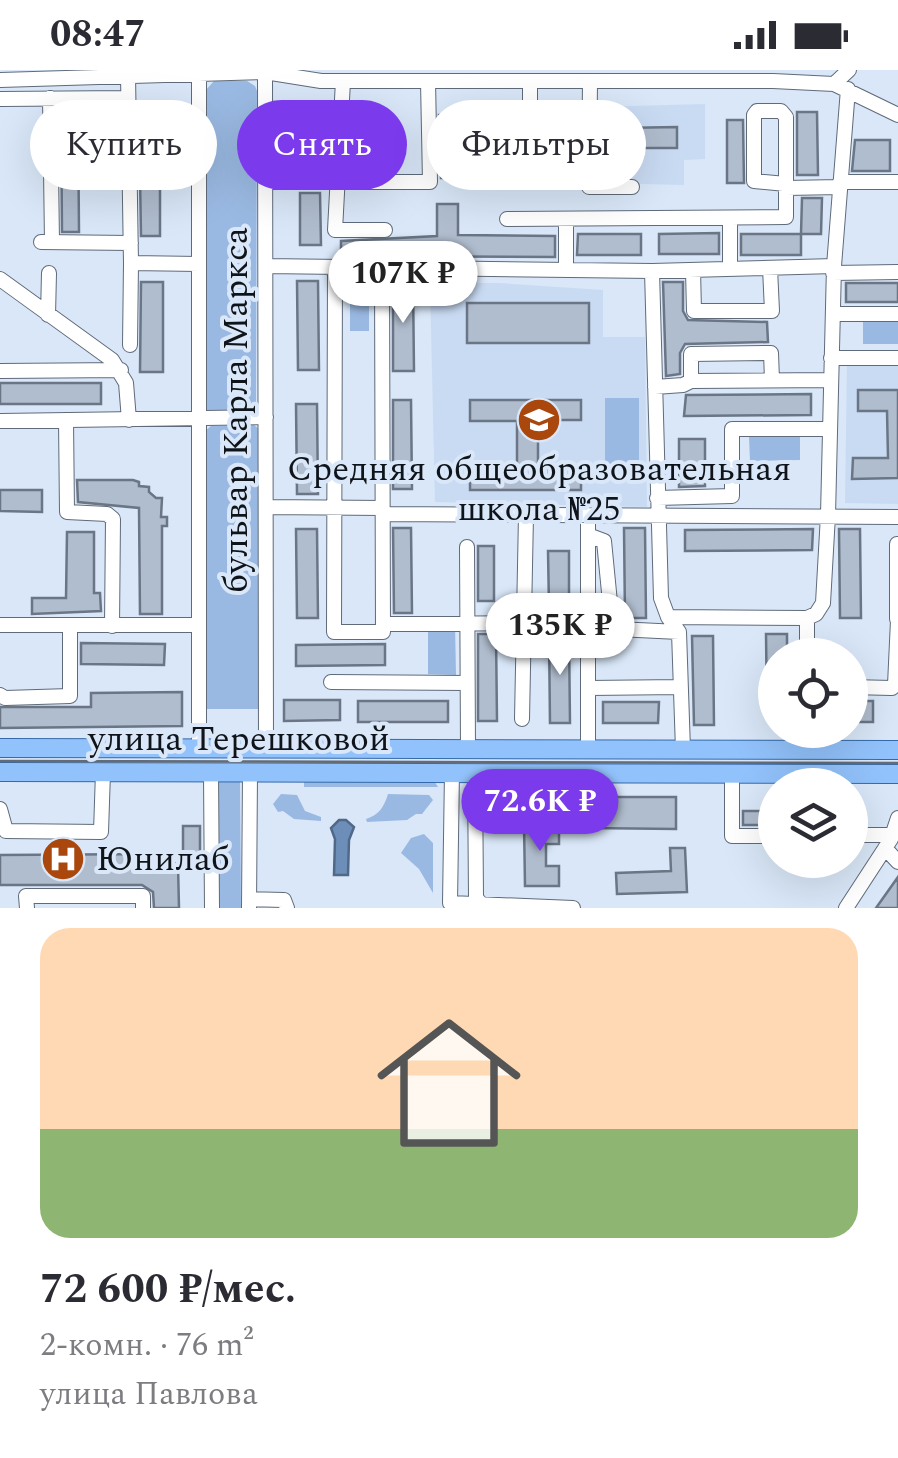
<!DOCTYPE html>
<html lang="ru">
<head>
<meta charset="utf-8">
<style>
	:root { --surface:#fff; --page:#f2f2f3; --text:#2b2b33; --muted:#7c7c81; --accent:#7c3aed }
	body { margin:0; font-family:Spectral,serif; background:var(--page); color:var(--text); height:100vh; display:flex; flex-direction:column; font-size:38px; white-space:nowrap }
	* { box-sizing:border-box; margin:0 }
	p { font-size:32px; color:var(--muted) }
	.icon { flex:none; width:55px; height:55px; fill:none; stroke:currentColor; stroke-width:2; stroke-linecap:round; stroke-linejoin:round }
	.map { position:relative; height:838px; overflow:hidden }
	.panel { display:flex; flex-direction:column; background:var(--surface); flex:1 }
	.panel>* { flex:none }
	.hud { position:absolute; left:30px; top:30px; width:840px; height:90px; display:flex; gap:20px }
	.controls { position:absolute; left:758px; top:568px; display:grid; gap:20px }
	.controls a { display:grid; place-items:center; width:110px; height:110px; border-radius:50%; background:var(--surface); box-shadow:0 10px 40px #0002; font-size:50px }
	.price { position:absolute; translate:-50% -85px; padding:0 22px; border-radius:35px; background:#fff; color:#222; font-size:32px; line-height:65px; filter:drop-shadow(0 2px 5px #0008) }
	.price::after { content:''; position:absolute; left:50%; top:60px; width:30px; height:22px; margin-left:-15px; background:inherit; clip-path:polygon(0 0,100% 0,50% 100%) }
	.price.current { background:var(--accent); color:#fff }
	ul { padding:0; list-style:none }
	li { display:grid; align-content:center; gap:20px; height:530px; padding:0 40px }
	li span { display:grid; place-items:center; height:310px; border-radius:30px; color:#555 }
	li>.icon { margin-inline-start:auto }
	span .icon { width:180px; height:180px; fill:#fffc; stroke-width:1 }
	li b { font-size:42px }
	.pill { padding:0 35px; border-radius:45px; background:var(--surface); box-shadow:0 10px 40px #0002; font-size:35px; line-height:90px }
	.pill.current { background:var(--accent); color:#fff }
	.status { display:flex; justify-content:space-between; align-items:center; height:70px; padding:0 50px; background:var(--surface); direction:ltr }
	.status svg { height:28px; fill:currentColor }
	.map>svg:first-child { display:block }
</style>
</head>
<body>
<div class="status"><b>08:47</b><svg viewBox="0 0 49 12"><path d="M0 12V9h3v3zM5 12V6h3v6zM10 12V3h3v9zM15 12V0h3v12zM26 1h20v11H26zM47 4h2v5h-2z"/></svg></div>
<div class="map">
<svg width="898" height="838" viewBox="0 0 898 838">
	<rect width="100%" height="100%" fill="#d9e7f8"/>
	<path fill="#c9dbf3" d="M705,34V89L684,90V115L600,113L596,109V37Z
		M430,213H498L603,220V267H645L647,437L435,432Z
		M847,292L898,293V434L845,433Z"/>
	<path fill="#9ab9e2" d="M214,11H247L255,16L257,21L256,341L205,340V21Z
		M350,221H369V261H350Z
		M863,248H898V274H863Z
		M605,328H639V397H605Z
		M254,355L259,359L262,639H206L204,362L211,356Z
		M800,366V390L750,391L749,367Z
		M428,554H455L456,605L428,604Z
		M304,708L433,709L438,717H304Z
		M219,711H240L241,838H219Z
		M281,724L297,725L305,741L321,747V751L294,749L283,741L278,742L273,734Z
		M388,724L429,725L433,730L422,744H416L407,750L367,752L366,749C379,745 384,737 388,724Z
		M424,764L433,773V823L419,799L401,783L411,768Z"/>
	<path fill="#6c8eb8" stroke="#506989" stroke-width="2.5" d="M339,750H346L354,757L349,770L348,805H334L335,769L331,758Z"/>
	<path fill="#b0bdce" stroke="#6a7686" stroke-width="2.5" d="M503,37H519L520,51L529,58L539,52H579L578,115H561V77H476V52H503Z
		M797,42H817L818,105H797Z
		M61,43H78L79,162H62Z
		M368,44H389L390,101H369Z
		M439,45H458L459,108H441Z
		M139,46H160V166H141Z
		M299,47H320V101H299Z
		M727,50H743L744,113H727Z
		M677,57V78H621V58Z
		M855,70H890V101H852Z
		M300,123H320L321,175H300Z
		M802,128H822L821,164H801Z
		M437,134H458V165L555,166V187L341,186V171L437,166Z
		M719,163V184H659V164Z
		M578,164H641V185H577Z
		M741,164H801V185H741Z
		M297,211H318L319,300H298Z
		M393,211H413L414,301H393Z
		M141,212H163V302H140Z
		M663,212H683V241L688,250L767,252L768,272L685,274L680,283V304L666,306Z
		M846,213H898V232H846Z
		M467,233H589V273H467Z
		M0,313H101V334H0Z
		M858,320H898V408L852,409L853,388H888L887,341H858Z
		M811,324V345L684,346L686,325Z
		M393,330H411L412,419H393Z
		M470,330H581V350H538V399H581V420H470V399H517V351H470Z
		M296,334H317L318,424H297Z
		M679,369H705V416L679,417Z
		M77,410H133L139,412V416L149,417V422L156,428H162L161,447H167V456H162V544H140L139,438L78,432Z
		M0,420H42V442L0,441Z
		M393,458H411L412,543H394Z
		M624,458H645L646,548H625Z
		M296,459H317L318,548H297Z
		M813,459L812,480L685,481V460Z
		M839,459H860L861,548H840Z
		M67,462H94V523H100L101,541L32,544V528H66Z
		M478,476H494V531H478Z
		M548,481H569V537H549Z
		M478,564H496L497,651H478Z
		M549,564H569L570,653H550Z
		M766,564H787V585H775V642H767Z
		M692,566H713L714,655H694Z
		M81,573L165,574L164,595L81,594Z
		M385,574V595L296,596V575Z
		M182,622V656L0,658V637H91V623Z
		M284,630H340V650L284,651Z
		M358,631H448V652H358Z
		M850,631H873V652H850Z
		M603,632H659L658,653H603Z
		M589,727H676V759L589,758Z
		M743,741H775V755H743Z
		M524,753H559V774H546V796H559V816H525Z
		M183,756H200V791H183Z
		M670,778H685L687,822L617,824L616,803L671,801Z
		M156,784L178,795L179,838H154L153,822L142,815H0V785Z
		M898,807V838H876Z"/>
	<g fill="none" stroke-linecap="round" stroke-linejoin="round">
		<g stroke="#5f6b7a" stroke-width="16">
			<path id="minor" d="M265,2L266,678
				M199,4V678
				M128,5L131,193L199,194
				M0,10L265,2L321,11H773L834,14L898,45
				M343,11L335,160H385
				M530,11V47
				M590,11L589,117H632
				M834,14L849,0
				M50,28L52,172
				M0,29L128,28
				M266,112H430L428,11
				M840,112H898
				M786,114L754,111V45L757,41H781L786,47V118L840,117
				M730,148V199
				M507,149L786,147V118
				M566,149V200
				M41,172L131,173
				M266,196L652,201L834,196
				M335,197L334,562H383L382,198
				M693,200L694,241H772L770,198
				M652,201L661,528L668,547L679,562L683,680
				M833,203L898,202
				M0,209L112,290L126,313L129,350
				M833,244H898
				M48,245L49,203
				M130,275L131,193
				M831,288H898
				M0,301L121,300
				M691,311V284L771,283L772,310
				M655,317L683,315L691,311L831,310
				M66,350L67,442L107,444L113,449L112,556
				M0,351L266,347
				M657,428L732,426V359H830
				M266,437L383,438
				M383,444L898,447
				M588,445V679
				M588,465L604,471L612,553L617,559L679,562
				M467,477L468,679
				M668,547L807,548
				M897,549V474
				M390,554L528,553
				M0,555H199
				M807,585V548L816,544L823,533L828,445L834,196L848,19
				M331,612L467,613
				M850,617L892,618L895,615L898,550
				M588,618L681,617
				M0,625L5,628L70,626V555
				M522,649L526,445
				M807,679V660
				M452,702L450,833L573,838
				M475,702L476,828L485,838
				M211,703L212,838
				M732,703V766H775
				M0,739L6,761L101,762L103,702
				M850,765H892
				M885,778L898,792
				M249,829L284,830L287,838
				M27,838L26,826H143V838
				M249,838L250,703
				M846,838L891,769L898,748"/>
		</g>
		<g stroke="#356aaa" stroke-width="20">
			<path id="major" d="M0,678L898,680
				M0,702L898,704"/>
		</g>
		<use href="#minor" stroke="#fff" stroke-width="14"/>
		<use href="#major" stroke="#92c2fb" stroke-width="18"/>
		<path stroke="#626b76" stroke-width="2.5" d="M0,691L898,693"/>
	</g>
	<defs>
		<g id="school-disc" transform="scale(2.25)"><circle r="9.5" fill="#aa470c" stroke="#d9e7f8"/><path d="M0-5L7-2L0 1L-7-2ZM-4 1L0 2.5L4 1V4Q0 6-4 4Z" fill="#fff"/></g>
		<g id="hospital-disc" transform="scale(2.25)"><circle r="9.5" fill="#aa470c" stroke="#d9e7f8"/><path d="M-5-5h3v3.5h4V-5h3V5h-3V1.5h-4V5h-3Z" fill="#fff"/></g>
	</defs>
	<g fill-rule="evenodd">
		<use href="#school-disc" x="539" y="350"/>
		<use href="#hospital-disc" x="63" y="789"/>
	</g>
	<g text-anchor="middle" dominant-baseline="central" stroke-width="8" stroke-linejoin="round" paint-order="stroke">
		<g font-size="35" fill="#0f141a" stroke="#d9e7f8">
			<text transform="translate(236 340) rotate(-90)">бульвар Карла Маркса</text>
			<text x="239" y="669">улица Терешковой</text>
		</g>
		<g font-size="35" fill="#0f141a" stroke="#d9e7f8">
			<text x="539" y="399">Средняя общеобразовательная<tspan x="539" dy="40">школа №25</tspan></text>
			<text x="96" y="789" text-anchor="start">Юнилаб</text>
		</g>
	</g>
</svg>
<div class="controls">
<a><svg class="icon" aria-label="locate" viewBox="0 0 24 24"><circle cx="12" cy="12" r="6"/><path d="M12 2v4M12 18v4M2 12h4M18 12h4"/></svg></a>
<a><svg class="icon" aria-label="layers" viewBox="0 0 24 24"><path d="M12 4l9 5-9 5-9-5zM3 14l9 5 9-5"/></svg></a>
</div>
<b class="price" style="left:403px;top:256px">107K ₽</b>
<b class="price" style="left:560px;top:608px">135K ₽</b>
<b class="price current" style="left:540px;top:784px">72.6K ₽</b>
<div class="hud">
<a class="pill">Купить</a>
<a class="pill current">Снять</a>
<a class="pill">Фильтры</a>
</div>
</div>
<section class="panel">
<ul>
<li><span style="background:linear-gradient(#ffd9b3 65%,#8fb573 0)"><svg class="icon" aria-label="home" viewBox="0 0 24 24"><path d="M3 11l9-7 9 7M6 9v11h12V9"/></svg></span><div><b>72 600 ₽/мес.</b><p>2-комн. · 76 m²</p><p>улица Павлова</p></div></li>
</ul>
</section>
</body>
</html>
